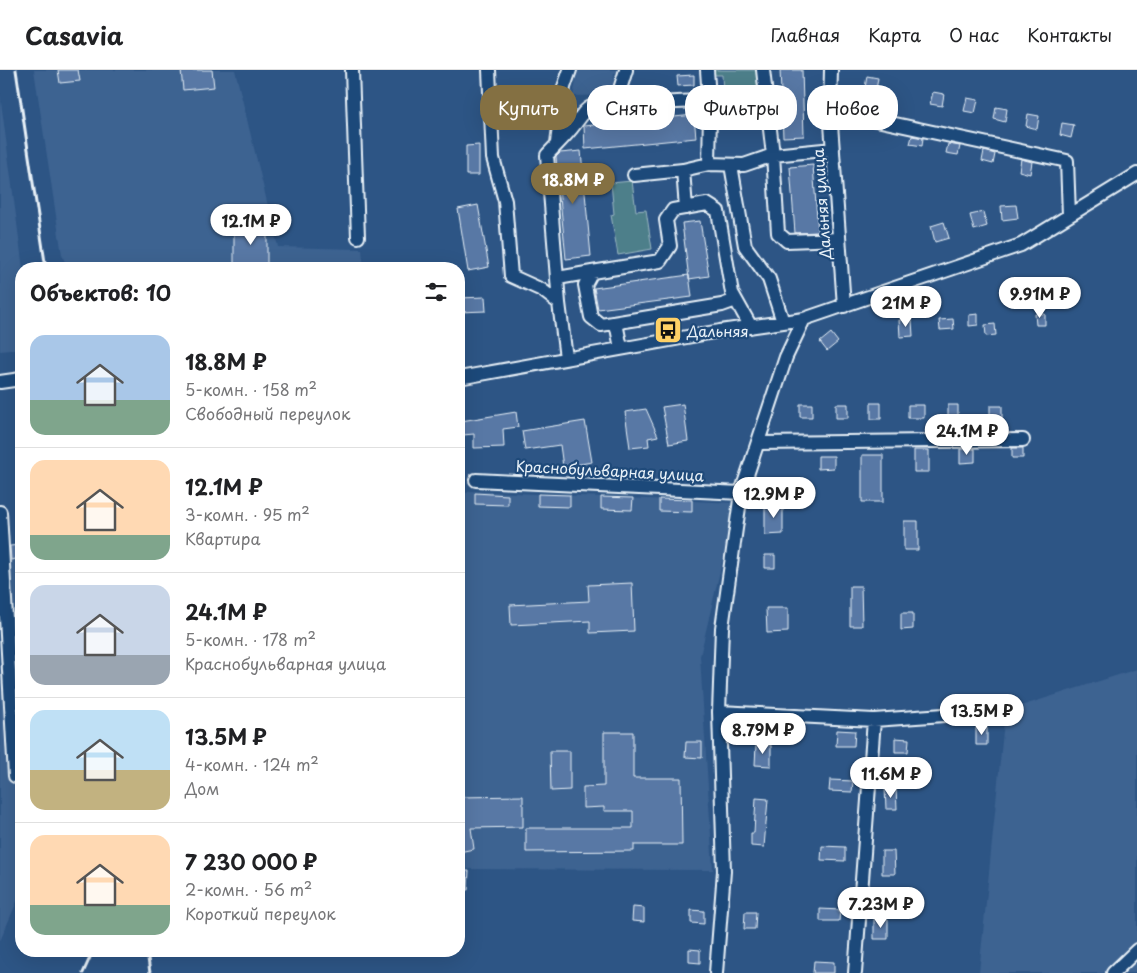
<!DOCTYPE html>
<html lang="ru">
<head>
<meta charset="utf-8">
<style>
	:root { --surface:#fff; --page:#f6f6f6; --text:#202124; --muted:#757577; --line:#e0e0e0; --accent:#847042 }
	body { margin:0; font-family:"Playpen Sans",sans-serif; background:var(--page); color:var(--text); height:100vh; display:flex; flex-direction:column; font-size:19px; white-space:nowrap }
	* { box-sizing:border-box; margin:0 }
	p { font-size:16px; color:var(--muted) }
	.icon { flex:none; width:28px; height:28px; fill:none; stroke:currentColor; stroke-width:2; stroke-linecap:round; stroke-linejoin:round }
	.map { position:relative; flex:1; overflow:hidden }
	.drawer { position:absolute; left:15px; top:192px; width:450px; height:695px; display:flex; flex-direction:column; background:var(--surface); border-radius:20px; box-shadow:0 5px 20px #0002 }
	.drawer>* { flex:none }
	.banner { position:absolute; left:480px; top:15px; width:475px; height:45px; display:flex; gap:10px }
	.price { position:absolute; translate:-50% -42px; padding:0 11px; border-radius:18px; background:#fff; color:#222; font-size:16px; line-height:32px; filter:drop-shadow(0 1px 2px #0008) }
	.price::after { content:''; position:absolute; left:50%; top:30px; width:15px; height:11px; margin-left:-8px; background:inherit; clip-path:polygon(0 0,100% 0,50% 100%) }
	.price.selected { background:var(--accent); color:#fff }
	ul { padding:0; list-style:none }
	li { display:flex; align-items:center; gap:15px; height:125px; padding:0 15px }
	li+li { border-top:1px solid var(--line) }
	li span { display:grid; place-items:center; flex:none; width:140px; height:100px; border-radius:15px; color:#555 }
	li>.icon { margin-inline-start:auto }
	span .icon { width:60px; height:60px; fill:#fffc; stroke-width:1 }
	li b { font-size:21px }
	h2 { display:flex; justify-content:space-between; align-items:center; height:60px; padding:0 15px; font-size:21px }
	.pill { padding:0 18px; border-radius:20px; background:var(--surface); box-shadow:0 5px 20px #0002; font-size:18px; line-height:45px }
	.pill.selected { background:var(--accent); color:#fff }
	header { display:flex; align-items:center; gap:30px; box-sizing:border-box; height:70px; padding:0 25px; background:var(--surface); border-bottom:1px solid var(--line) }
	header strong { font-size:24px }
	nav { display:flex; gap:28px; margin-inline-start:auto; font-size:18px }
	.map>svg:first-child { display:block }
</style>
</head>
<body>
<header>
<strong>Casavia</strong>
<nav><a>Главная</a><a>Карта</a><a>О нас</a><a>Контакты</a></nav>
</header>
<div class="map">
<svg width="1137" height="903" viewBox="0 0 1137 903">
	<rect width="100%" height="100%" fill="#2d5585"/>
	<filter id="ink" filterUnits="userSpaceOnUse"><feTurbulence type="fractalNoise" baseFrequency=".02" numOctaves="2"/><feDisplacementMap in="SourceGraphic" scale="10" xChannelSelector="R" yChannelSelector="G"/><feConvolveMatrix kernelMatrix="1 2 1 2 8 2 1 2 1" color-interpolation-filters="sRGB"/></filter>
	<g filter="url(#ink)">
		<path fill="#3d6391" d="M34,0H235L278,177L362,179L364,199H68L62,185Z
			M578,0H621V3H614L613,25L573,26Z
			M0,24L23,199L21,279L0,281Z
			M471,421L736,433L700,586L713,800L459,799V426Z
			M21,477V822L0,871V480Z
			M1137,599V903H979L1005,641Z"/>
		<path fill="#4e7f8a" stroke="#9bb8c1" d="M713,0H758L759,21L723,23L722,5H713Z
			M632,111L636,141L646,140L652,179L618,185L611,145L614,144L611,113Z"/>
		<path fill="#5878a5" stroke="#e8f1f8" d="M58,0H78L80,11L60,13Z
			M181,0H212L214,17L183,20Z
			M780,0H802L804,66L783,67Z
			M694,5V15L678,16L677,6Z
			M867,6L878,8L876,20L865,18Z
			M933,22L944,24L942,36L930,34Z
			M967,28L978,30L975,43L964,41Z
			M996,37L1007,39L1005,52L994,49Z
			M1028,44L1039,46L1037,59L1026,56Z
			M694,45L696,68L585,79L584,56Z
			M1062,53L1074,55L1071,68L1060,65Z
			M912,66L923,68L922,76L910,74Z
			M948,74L960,76L958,85L946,83Z
			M479,75V105H466V76Z
			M581,81L591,186L566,189L556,87L560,83Z
			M984,81L995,84L993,94L982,91Z
			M1021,89L1032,92L1030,104L1019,101Z
			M813,95L818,162L795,163L790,97Z
			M478,135L489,197L468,201L458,139Z
			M1016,135L1018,148L1002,150L1001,136Z
			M983,142L987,156L974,160L970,145Z
			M700,151L709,206L689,209L682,153Z
			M267,152V199H234V153Z
			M944,152L949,168L935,172L931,156Z
			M689,205L692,227L598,239L594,218Z
			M485,227L486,241L459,242V228Z
			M978,244V255L969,256V245Z
			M1035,244H1045V255H1036Z
			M953,249L954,259L940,260L939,250Z
			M899,250H912L913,266L900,267Z
			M995,254L996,265L986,266L985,255Z
			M831,263L838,272L827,281L820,272Z
			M871,333H881V349H871Z
			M683,334L688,371L669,374L662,337Z
			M800,334H812V347H800Z
			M836,334H848V348H836Z
			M908,335H924V348H908Z
			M948,335H958V349H948Z
			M990,336H1002V350H990Z
			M646,339L658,366L648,368L649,376L630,378L625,342Z
			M516,342L518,357L503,359L504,377L474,378V364L463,365L461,351Z
			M585,351L592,392L563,397L560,375L525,380L522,361Z
			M1012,378H1023V388H1012Z
			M960,379H975V392L960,393Z
			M914,380H929V402H914Z
			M862,385H883V432H862Z
			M818,386H834V398L818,399Z
			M475,423L508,425V435L475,434Z
			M538,424L570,425V437L538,436Z
			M601,427L633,428L632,440L601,439Z
			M659,429L692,430V442L659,441Z
			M765,433H783V464L765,465Z
			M904,451H918V480H904Z
			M21,475V488L11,490L10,476Z
			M765,485H775V498H765Z
			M632,513L634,561L590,563V551L511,555L510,535L589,531L588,515Z
			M850,516H861L862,556H850Z
			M766,538H788V562L767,563Z
			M901,543H913V559L901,560Z
			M976,658H987V675H976Z
			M837,660L855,661L854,676H836Z
			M604,662H633V708H681L682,775H634V781L526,782V758H633V741H604V737L583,738V717L604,716Z
			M895,668L909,669L908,682H895Z
			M686,672H702V688L685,687Z
			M756,675H771V696L755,695Z
			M550,681H570V720L551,721Z
			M830,710L853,711L852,722L829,721Z
			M885,718H896L897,739H886Z
			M523,726V757L471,758L474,779L459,782V727Z
			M756,728L768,729L764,777L751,776V763H754Z
			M822,776L845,777V791L821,790Z
			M882,781H894L895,804H882Z
			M459,801H469L468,820L459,819Z
			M633,837L644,838V852L632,851Z
			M820,839L840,840L839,851H820Z
			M691,840L704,841V854L691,853Z
			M745,842H756L755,859H744Z
			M874,849H888V869H874Z
			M689,879L700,880V893L689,892Z
			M814,891L834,892V903H813Z"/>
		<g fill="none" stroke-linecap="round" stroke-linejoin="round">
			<g stroke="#e8f1f8" stroke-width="16">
				<path id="minor" d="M352,0L358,167
					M489,0L493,88L505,131L511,206L542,220L559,233L566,288
					M707,0L710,42
					M763,0L773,85L778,163L787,171L839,169
					M831,0L830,40L844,236
					M615,35L698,31L710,42L709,94
					M830,40L1067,91L1069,145
					M557,73L564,17L570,0
					M731,95L745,176L769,209L783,252
					M683,100L686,138
					M634,105L683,100L709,94L744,95L773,85L833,79
					M558,208L592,202
					M736,230L722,235L601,255L591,247L585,215L592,202L660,191L670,176L666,150L673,140L707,134L718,141L732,223L751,257
					M559,233L547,85C555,76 563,69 571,59C588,39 584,33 615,35L626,0
					M616,253L621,278
					M459,308L720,261L804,249L1021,175L1137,104
					M0,312L21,309
					M759,373L1023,370
					M476,410L741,423
					M0,442L15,706
					M719,642L874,650L1000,641
					M716,903L724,801L719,642L722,558L741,423L786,287L804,249
					M855,903L874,650
					M1113,903L1137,880"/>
			</g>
			<use href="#minor" stroke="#1f4a7a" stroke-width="12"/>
			<path stroke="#e8f1f8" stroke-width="3" d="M16,0L46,199
				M147,881L150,903
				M83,903L93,881"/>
		</g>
	</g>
	<defs>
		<g id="bus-square" transform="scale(1.4375)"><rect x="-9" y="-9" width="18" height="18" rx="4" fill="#ffd166" stroke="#1f4a7a"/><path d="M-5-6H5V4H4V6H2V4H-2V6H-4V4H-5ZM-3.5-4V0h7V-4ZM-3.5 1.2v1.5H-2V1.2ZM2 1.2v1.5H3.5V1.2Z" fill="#111"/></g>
	</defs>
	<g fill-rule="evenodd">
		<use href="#bus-square" x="668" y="260"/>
	</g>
	<g text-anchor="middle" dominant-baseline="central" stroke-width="4.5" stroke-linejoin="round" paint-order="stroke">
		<g font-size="15" fill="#e8f1f8" stroke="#1f4a7a">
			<text transform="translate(821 134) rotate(-94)">Дальняя улица</text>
			<text transform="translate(610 400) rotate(3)">Краснобульварная улица</text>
		</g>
		<g font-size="15" fill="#e8f1f8" stroke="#1f4a7a" text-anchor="start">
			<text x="687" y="260">Дальняя</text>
		</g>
	</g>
</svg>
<b class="price selected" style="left:573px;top:135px">18.8M ₽</b>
<b class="price" style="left:251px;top:176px">12.1M ₽</b>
<b class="price" style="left:1040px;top:249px">9.91M ₽</b>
<b class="price" style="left:906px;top:258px">21M ₽</b>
<b class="price" style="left:967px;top:386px">24.1M ₽</b>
<b class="price" style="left:774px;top:449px">12.9M ₽</b>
<b class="price" style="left:982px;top:666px">13.5M ₽</b>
<b class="price" style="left:763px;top:685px">8.79M ₽</b>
<b class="price" style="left:891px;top:729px">11.6M ₽</b>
<b class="price" style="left:881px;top:859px">7.23M ₽</b>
<div class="banner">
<a class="pill selected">Купить</a>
<a class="pill">Снять</a>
<a class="pill">Фильтры</a>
<a class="pill">Новое</a>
</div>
<section class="drawer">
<h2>Объектов: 10<svg class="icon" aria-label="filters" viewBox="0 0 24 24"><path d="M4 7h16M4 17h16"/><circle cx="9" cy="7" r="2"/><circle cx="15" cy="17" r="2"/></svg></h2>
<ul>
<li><span style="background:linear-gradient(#a9c7e8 65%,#7fa58c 0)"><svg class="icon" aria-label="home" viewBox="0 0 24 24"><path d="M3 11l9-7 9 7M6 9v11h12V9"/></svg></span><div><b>18.8M ₽</b><p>5-комн. · 158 m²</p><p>Свободный переулок</p></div></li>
<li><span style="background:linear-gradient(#ffd9b3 75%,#7fa58c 0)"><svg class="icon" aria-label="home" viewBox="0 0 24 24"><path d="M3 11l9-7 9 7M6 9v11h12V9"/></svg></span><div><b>12.1M ₽</b><p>3-комн. · 95 m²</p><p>Квартира</p></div></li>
<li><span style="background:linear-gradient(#c9d6e8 70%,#9aa5b1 0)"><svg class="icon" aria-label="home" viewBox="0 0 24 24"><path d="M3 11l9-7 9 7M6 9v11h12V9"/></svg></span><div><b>24.1M ₽</b><p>5-комн. · 178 m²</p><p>Краснобульварная улица</p></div></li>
<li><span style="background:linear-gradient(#bfe0f5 60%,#c2b280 0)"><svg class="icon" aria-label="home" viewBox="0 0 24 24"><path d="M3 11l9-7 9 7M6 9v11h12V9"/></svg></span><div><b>13.5M ₽</b><p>4-комн. · 124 m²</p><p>Дом</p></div></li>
<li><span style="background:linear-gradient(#ffd9b3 70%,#7fa58c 0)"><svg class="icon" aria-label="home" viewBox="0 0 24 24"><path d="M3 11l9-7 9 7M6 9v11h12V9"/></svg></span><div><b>7 230 000 ₽</b><p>2-комн. · 56 m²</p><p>Короткий переулок</p></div></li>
</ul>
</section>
</div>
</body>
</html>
